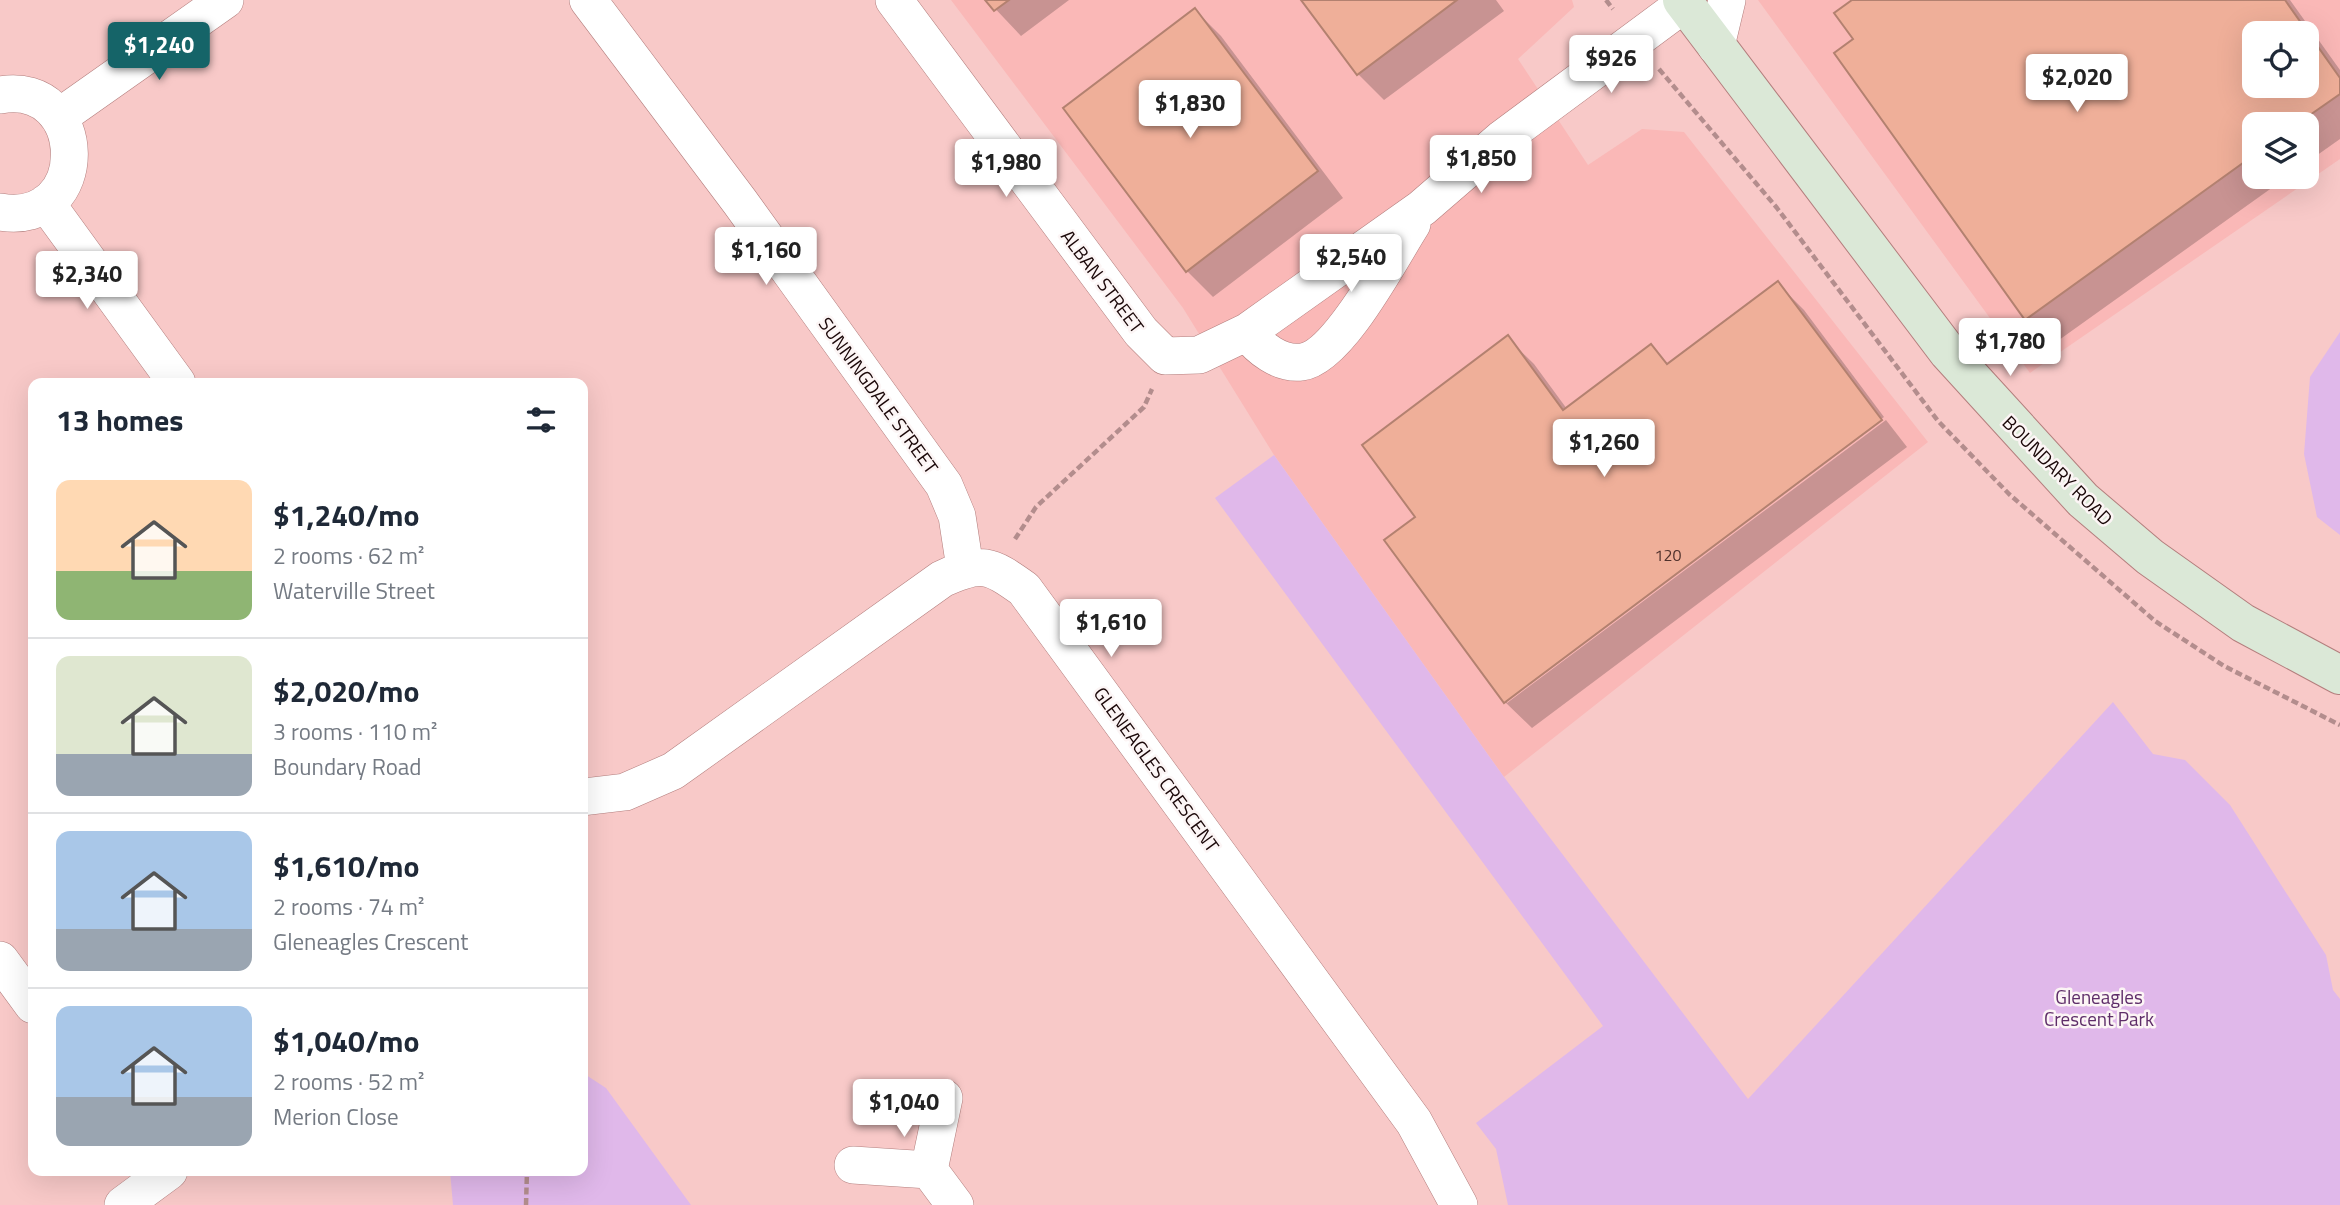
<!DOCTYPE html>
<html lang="en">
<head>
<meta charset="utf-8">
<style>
	:root { --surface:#fff; --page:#f6f6f7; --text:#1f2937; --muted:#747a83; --line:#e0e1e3; --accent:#156468 }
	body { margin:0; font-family:"Titillium Web",sans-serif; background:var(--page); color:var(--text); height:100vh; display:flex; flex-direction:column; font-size:26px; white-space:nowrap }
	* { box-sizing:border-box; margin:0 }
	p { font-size:23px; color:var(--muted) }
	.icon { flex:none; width:38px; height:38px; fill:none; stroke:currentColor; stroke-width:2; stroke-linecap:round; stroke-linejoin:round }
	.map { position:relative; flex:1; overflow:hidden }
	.sheet { position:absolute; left:28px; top:378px; width:560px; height:798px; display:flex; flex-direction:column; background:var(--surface); border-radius:14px; box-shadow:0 7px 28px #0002 }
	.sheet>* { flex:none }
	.fabs { position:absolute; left:2242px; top:21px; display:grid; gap:14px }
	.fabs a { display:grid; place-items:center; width:77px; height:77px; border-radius:14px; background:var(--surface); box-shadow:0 7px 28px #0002; font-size:35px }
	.price { position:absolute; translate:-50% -60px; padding:0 16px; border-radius:7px; background:#fff; color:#222; font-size:23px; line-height:46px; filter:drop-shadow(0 2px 4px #0008) }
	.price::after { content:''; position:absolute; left:50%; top:42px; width:21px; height:16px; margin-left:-10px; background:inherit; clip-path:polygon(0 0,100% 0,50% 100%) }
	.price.selected { background:var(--accent); color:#fff }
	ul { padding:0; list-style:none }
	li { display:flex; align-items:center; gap:21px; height:175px; padding:0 28px }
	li+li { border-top:2px solid var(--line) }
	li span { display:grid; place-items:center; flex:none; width:196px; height:140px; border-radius:14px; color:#555 }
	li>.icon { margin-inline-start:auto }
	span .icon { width:84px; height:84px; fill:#fffc; stroke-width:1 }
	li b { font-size:30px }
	h2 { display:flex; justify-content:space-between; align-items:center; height:84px; padding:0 28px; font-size:30px }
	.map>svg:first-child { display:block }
</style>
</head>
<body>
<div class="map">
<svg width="2340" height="1205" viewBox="0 0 2340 1205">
	<rect width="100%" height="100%" fill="#f8c9c8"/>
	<path fill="#fab8b7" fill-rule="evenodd" d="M951,0H1572L1574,7L1518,59L1588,165L1642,129L1684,132L1928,442L1504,777L1274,455L1183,308Z
		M1758,0H2340V159L2030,373ZM2254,33H2306V86H2254ZM2254,124H2306V177H2254Z"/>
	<path fill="#e0b8ea" d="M2340,332V535L2317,517L2304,454L2310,377Z
		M1274,455L1504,777L1748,1099L2113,702L2153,754L2185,760L2230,805L2326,955L2333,990L2340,999V1205H1508L1496,1149L1476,1123L1603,1026L1215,498Z
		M583,1073L606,1088L691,1205H453L450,1171H583Z"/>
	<path fill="#0003" fill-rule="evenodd" d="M987,0H1069L1021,36Z
		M1303,0H1496L1504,11L1384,100L1358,74Z
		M1855,0H2290L2340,70V139L2306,163V124H2254V177H2287L2052,345L2026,318L1855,39ZM2254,33H2306V86H2254Z
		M1195,10L1221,36L1343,198L1213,297L1187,271Z
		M1778,284L1804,310L1884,417L1507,698V703L1886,420L1907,447L1532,728L1505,702L1417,517L1507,338L1534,364L1567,409L1651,347L1669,365Z"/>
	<path fill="#efaf99" stroke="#b38170" stroke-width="2" fill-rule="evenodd" d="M985,0H1009L994,11Z
		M1301,0H1457L1357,75Z
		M1852,0H2285L2340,78V94L2297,124H2254V155L2025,320L1834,53L1853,39L1834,13ZM2254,33H2306V86H2254Z
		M1195,8L1318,171L1186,272L1063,108Z
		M1778,281L1882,420L1504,703L1384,540L1415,517L1362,445L1508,335L1563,410L1651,344L1667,364Z"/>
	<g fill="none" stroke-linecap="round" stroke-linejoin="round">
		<g stroke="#b37e7d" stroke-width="38">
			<path id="minor" d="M588,0L740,202L944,485L957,516L965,568
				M894,0L1141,332L1165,356L1199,355L1247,332L1422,208L1503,138L1684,4
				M1716,46L1727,0
				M0,95C91,79 94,228 0,212
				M59,117L225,0
				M46,203L177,383
				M1247,332C1259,348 1280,365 1302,362C1339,357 1392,255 1412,224
				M583,797L625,792L673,771L942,579C982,561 989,564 1024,589L1414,1122L1459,1205
				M0,960L33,1005
				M853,1165L929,1170L944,1098
				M929,1170L955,1205
				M123,1205L169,1171"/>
		</g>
		<g stroke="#b37e7d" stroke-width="40">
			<path id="secondary" d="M1682,0L1948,352L2083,500L2150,557L2243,623L2340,675"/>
		</g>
		<path stroke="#b38d8d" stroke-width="4.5" stroke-dasharray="7 3.5" stroke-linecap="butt" d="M1606,0L1613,9
			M1659,69L1777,208L1938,421L2009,494L2155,621L2224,666L2340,725
			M1015,539L1036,507L1144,407L1152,389
			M526,1205L527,1171"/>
		<use href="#minor" stroke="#fff" stroke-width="37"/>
		<use href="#secondary" stroke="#dbe8d7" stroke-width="38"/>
	</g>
	<g text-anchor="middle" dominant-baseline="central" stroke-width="5" stroke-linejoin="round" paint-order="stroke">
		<g font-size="16" fill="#4f312c">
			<text x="1668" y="555">120</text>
		</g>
		<g font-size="19" fill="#1a0708" stroke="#fcf5f5">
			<text transform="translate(1103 281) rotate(53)">ALBAN STREET</text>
			<text transform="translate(879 395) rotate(54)">SUNNINGDALE STREET</text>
			<text transform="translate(2058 470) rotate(45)">BOUNDARY ROAD</text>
			<text transform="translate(1157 769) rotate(54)">GLENEAGLES CRESCENT</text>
		</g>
		<g font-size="19" fill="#5e2d69" stroke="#fcf5f5">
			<text x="2099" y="996">Gleneagles<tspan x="2099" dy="22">Crescent Park</tspan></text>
		</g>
	</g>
</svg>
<div class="fabs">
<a><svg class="icon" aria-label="locate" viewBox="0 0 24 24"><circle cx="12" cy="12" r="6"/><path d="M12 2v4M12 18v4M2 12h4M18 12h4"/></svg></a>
<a><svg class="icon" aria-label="layers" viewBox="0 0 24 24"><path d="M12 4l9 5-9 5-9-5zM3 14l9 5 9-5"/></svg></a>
</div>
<b class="price selected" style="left:159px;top:82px">$1,240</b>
<b class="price" style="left:1611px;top:95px">$926</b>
<b class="price" style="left:2077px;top:114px">$2,020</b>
<b class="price" style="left:1190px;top:140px">$1,830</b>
<b class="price" style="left:1481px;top:195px">$1,850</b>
<b class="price" style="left:1006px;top:199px">$1,980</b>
<b class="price" style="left:766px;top:287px">$1,160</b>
<b class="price" style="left:1351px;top:294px">$2,540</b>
<b class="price" style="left:87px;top:311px">$2,340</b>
<b class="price" style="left:2010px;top:378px">$1,780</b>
<b class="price" style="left:1604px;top:479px">$1,260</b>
<b class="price" style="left:1111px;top:659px">$1,610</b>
<b class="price" style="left:904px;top:1139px">$1,040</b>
<section class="sheet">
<h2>13 homes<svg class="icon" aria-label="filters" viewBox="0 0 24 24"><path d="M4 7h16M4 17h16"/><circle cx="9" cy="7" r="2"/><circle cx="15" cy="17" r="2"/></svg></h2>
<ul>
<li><span style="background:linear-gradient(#ffd9b3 65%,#8fb573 0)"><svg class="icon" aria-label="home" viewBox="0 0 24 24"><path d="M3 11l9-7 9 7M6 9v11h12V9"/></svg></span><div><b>$1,240/mo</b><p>2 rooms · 62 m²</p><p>Waterville Street</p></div></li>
<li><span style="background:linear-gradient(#dfe7d0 70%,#9aa5b1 0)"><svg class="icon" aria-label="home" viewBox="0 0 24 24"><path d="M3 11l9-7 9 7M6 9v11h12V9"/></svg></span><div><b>$2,020/mo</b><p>3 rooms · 110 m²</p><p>Boundary Road</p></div></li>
<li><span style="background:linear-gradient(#a9c7e8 70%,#9aa5b1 0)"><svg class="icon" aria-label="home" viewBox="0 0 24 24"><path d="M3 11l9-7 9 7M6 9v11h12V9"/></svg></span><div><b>$1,610/mo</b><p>2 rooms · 74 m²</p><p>Gleneagles Crescent</p></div></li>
<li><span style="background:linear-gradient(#a9c7e8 65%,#9aa5b1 0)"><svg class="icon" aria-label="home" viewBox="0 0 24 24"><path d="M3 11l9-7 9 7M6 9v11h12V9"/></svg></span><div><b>$1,040/mo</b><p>2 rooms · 52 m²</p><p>Merion Close</p></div></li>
</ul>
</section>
</div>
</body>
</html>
